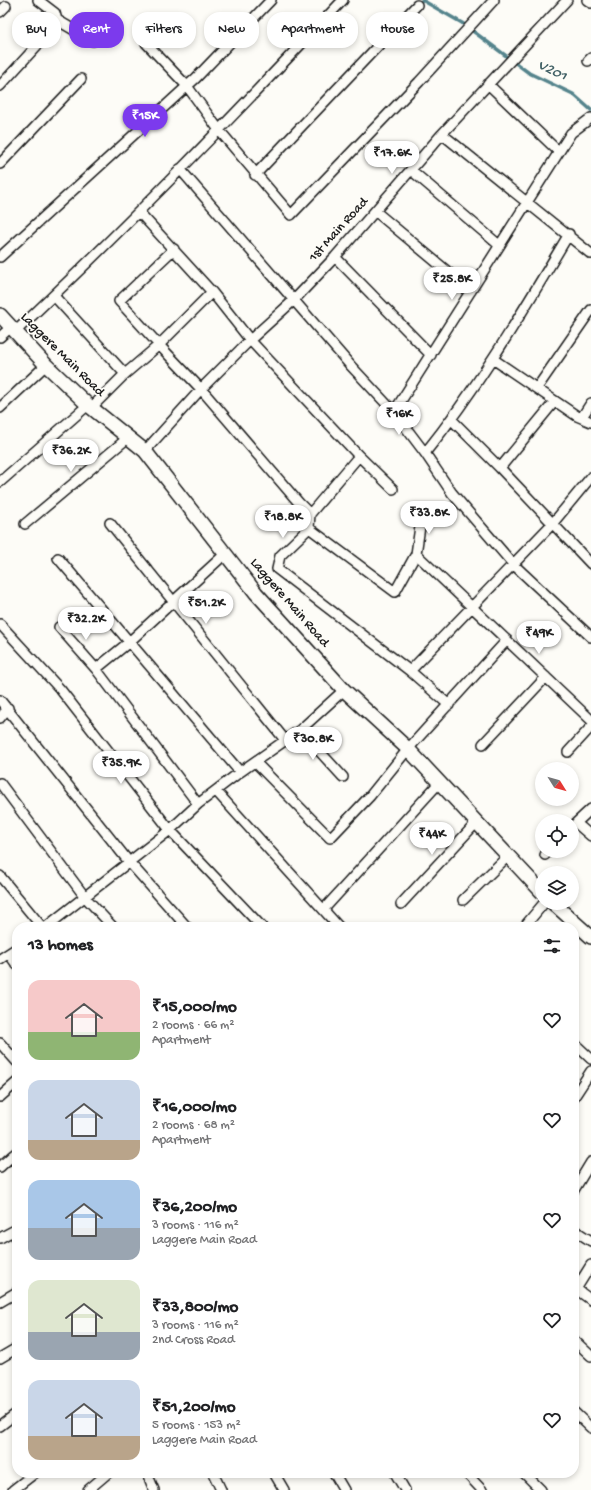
<!DOCTYPE html>
<html lang="en">
<head>
<meta charset="utf-8">
<style>
	:root { --surface:#fff; --page:#f2f2f2; --text:#202124; --muted:#757577; --accent:#7c3aed }
	body { margin:0; font-family:"Gochi Hand",sans-serif; background:var(--page); color:var(--text); height:100vh; display:flex; flex-direction:column; font-size:15px; white-space:nowrap }
	* { box-sizing:border-box; margin:0 }
	p { font-size:13px; color:var(--muted) }
	.icon { flex:none; width:22px; height:22px; fill:none; stroke:currentColor; stroke-width:2; stroke-linecap:round; stroke-linejoin:round }
	.map { position:relative; flex:1; overflow:hidden }
	.side { position:absolute; left:12px; top:922px; width:567px; height:556px; display:flex; flex-direction:column; background:var(--surface); border-radius:16px; box-shadow:0 2px 6px #0003 }
	.side>* { flex:none }
	.guide { position:absolute; left:12px; top:12px; width:567px; height:36px; display:flex; gap:8px }
	.needle { width:26px; rotate:127deg }
	.controls { position:absolute; left:535px; top:762px; display:grid; gap:8px }
	.controls a { display:grid; place-items:center; width:44px; height:44px; border-radius:50%; background:var(--surface); box-shadow:0 2px 6px #0003; font-size:20px }
	.price { position:absolute; translate:-50% -34px; padding:0 9px; border-radius:14px; background:#fff; color:#222; font-size:13px; line-height:26px; filter:drop-shadow(0 1px 2px #0008) }
	.price::after { content:''; position:absolute; left:50%; top:24px; width:12px; height:9px; margin-left:-6px; background:inherit; clip-path:polygon(0 0,100% 0,50% 100%) }
	.price.on { background:var(--accent); color:#fff }
	ul { padding:0; list-style:none }
	li { display:flex; align-items:center; gap:12px; height:100px; padding:0 16px }
	li span { display:grid; place-items:center; flex:none; width:112px; height:80px; border-radius:12px; color:#555 }
	li>.icon { margin-inline-start:auto }
	span .icon { width:48px; height:48px; fill:#fffc; stroke-width:1 }
	li b { font-size:17px }
	h2 { display:flex; justify-content:space-between; align-items:center; height:48px; padding:0 16px; font-size:17px }
	.pill { padding:0 14px; border-radius:16px; background:var(--surface); box-shadow:0 2px 6px #0003; font-size:14px; line-height:36px }
	.pill.on { background:var(--accent); color:#fff }
	.map>svg:first-child { display:block }
</style>
</head>
<body>
<div class="map">
<svg width="591" height="1490" viewBox="0 0 591 1490">
	<rect width="100%" height="100%" fill="#fdfcf7"/>
	<filter id="ink" filterUnits="userSpaceOnUse"><feTurbulence type="fractalNoise" baseFrequency=".025" numOctaves="2"/><feDisplacementMap in="SourceGraphic" scale="8" xChannelSelector="R" yChannelSelector="G"/><feConvolveMatrix kernelMatrix="1 2 1 2 8 2 1 2 1" color-interpolation-filters="sRGB"/></filter>
	<g filter="url(#ink)">
		<g fill="none" stroke-linecap="round" stroke-linejoin="round">
			<path stroke="#54848c" stroke-width="3.5" d="M422,0L462,23L529,73L573,94L591,110"/>
			<g stroke="#1c1c1c" stroke-width="12">
				<path id="street" d="M587,0L591,3
					M0,12L6,6
					M57,20L93,41
					M146,43L187,86L219,130L291,215L419,82L494,0
					M588,61L591,58
					M488,84L559,152
					M0,86L54,27L57,20L55,13L38,0
					M442,134L591,254
					M0,164L81,79
					M180,169L351,366L394,412L425,453L452,493L513,564L591,637
					M411,170L499,245
					M255,175L417,5
					M375,211L471,291
					M139,212L212,292L250,340L359,456L310,514L299,503L201,389L159,345L212,292
					M0,257L196,78L271,0
					M335,257L431,355
					M54,296L125,374
					M16,331C129,225 236,113 343,0
					M0,337L11,327
					M493,359L577,416L591,422
					M537,388L591,310
					M555,401L500,468L591,564
					M92,407L125,374L159,345L119,301L174,249
					M0,408L46,365
					M394,412L571,133L591,118
					M582,417L591,403
					M452,420L500,468
					M145,451L201,389L250,340L294,300L335,257L442,134L567,0
					M425,453C480,385 524,309 569,234
					M359,456L393,489
					M0,482L88,405
					M310,514L309,528L280,556L277,569L410,671L449,705
					M110,523L285,740
					M25,524L129,437
					M309,528L395,592L416,554L591,720
					M416,554L422,513
					M58,558L240,772
					M0,624L60,689L170,830L262,927
					M59,627L96,669L198,804
					M96,669L128,643L225,554
					M410,671L553,523L591,477
					M0,700L129,862L187,927
					M0,718L8,708
					M300,730L343,777
					M483,744L546,677
					M568,752L591,727
					M255,762L330,838L370,796L408,749L507,640
					M0,783L85,897L113,927
					M216,791L339,927
					M591,809L576,823L591,836
					M545,855L548,851
					M0,876L42,927
					M463,900L508,856
					M401,904L477,822
					M324,909L439,783
					M46,927L170,830L198,804L240,772L300,730L344,690
					M524,927L544,903
					M9,954L17,965
					M0,959L17,948
					M0,1043L17,1062
					M574,1043L591,1059
					M0,1097L17,1082
					M574,1097L591,1071
					M17,1152L12,1156L17,1163
					M0,1167L12,1156
					M574,1190L591,1162
					M574,1230L591,1241
					M0,1238L13,1231L17,1238
					M591,1265L576,1289L591,1300
					M0,1302L17,1292
					M574,1340L591,1356
					M0,1358L17,1348
					M574,1412L591,1428
					M0,1426L17,1413
					M147,1473L154,1490
					M213,1473L221,1490
					M274,1473L284,1490
					M334,1473L344,1490
					M395,1473L405,1490
					M466,1473L482,1490
					M524,1473L541,1490
					M13,1490L35,1473
					M88,1490L108,1473"/>
			</g>
			<g stroke="#1c1c1c" stroke-width="16">
				<path id="secondary" d="M0,315L46,365L88,405L145,451L256,593L344,690L408,749L542,892
					M553,903L591,937"/>
			</g>
			<use href="#street" stroke="#fdfcf7" stroke-width="9"/>
			<use href="#secondary" stroke="#fdfcf7" stroke-width="13"/>
		</g>
	</g>
	<g text-anchor="middle" dominant-baseline="central" stroke-width="3.5" stroke-linejoin="round" paint-order="stroke">
		<g font-size="14" fill="#1c1c1c" stroke="#fdfcf7">
			<text transform="translate(339 230) rotate(-48)">1st Main Road</text>
			<text transform="translate(62 355) rotate(45)">Laggere Main Road</text>
			<text transform="translate(289 603) rotate(49)">Laggere Main Road</text>
		</g>
		<g font-size="15" font-style="italic" fill="#426166" stroke="#fdfcf7">
			<text transform="translate(552 71) rotate(25)">V201</text>
		</g>
	</g>
</svg>
<div class="controls">
<a><svg class="needle" viewBox="-14 -14 28 28"><path d="M0-13l5 13h-10z" fill="#e53935"/><path d="M0 13l5-13h-10z" fill="#757577"/></svg></a>
<a><svg class="icon" aria-label="locate" viewBox="0 0 24 24"><circle cx="12" cy="12" r="6"/><path d="M12 2v4M12 18v4M2 12h4M18 12h4"/></svg></a>
<a><svg class="icon" aria-label="layers" viewBox="0 0 24 24"><path d="M12 4l9 5-9 5-9-5zM3 14l9 5 9-5"/></svg></a>
</div>
<b class="price on" style="left:145px;top:138px">₹15K</b>
<b class="price" style="left:392px;top:175px">₹17.6K</b>
<b class="price" style="left:452px;top:301px">₹25.8K</b>
<b class="price" style="left:399px;top:436px">₹16K</b>
<b class="price" style="left:71px;top:473px">₹36.2K</b>
<b class="price" style="left:429px;top:535px">₹33.8K</b>
<b class="price" style="left:283px;top:539px">₹18.8K</b>
<b class="price" style="left:206px;top:625px">₹51.2K</b>
<b class="price" style="left:86px;top:641px">₹32.2K</b>
<b class="price" style="left:539px;top:655px">₹49K</b>
<b class="price" style="left:313px;top:761px">₹30.8K</b>
<b class="price" style="left:121px;top:785px">₹35.9K</b>
<b class="price" style="left:432px;top:856px">₹44K</b>
<div class="guide">
<a class="pill">Buy</a>
<a class="pill on">Rent</a>
<a class="pill">Filters</a>
<a class="pill">New</a>
<a class="pill">Apartment</a>
<a class="pill">House</a>
</div>
<section class="side">
<h2>13 homes<svg class="icon" aria-label="filters" viewBox="0 0 24 24"><path d="M4 7h16M4 17h16"/><circle cx="9" cy="7" r="2"/><circle cx="15" cy="17" r="2"/></svg></h2>
<ul>
<li><span style="background:linear-gradient(#f6c9c9 65%,#8fb573 0)"><svg class="icon" aria-label="home" viewBox="0 0 24 24"><path d="M3 11l9-7 9 7M6 9v11h12V9"/></svg></span><div><b>₹15,000/mo</b><p>2 rooms · 66 m²</p><p>Apartment</p></div><svg class="icon" aria-label="heart" viewBox="0 0 24 24"><path d="M12 20l-8-8c-3-5 5-10 8-4 3-6 11-1 8 4z"/></svg></li>
<li><span style="background:linear-gradient(#c9d6e8 75%,#b9a48a 0)"><svg class="icon" aria-label="home" viewBox="0 0 24 24"><path d="M3 11l9-7 9 7M6 9v11h12V9"/></svg></span><div><b>₹16,000/mo</b><p>2 rooms · 68 m²</p><p>Apartment</p></div><svg class="icon" aria-label="heart" viewBox="0 0 24 24"><path d="M12 20l-8-8c-3-5 5-10 8-4 3-6 11-1 8 4z"/></svg></li>
<li><span style="background:linear-gradient(#a9c7e8 60%,#9aa5b1 0)"><svg class="icon" aria-label="home" viewBox="0 0 24 24"><path d="M3 11l9-7 9 7M6 9v11h12V9"/></svg></span><div><b>₹36,200/mo</b><p>3 rooms · 116 m²</p><p>Laggere Main Road</p></div><svg class="icon" aria-label="heart" viewBox="0 0 24 24"><path d="M12 20l-8-8c-3-5 5-10 8-4 3-6 11-1 8 4z"/></svg></li>
<li><span style="background:linear-gradient(#dfe7d0 65%,#9aa5b1 0)"><svg class="icon" aria-label="home" viewBox="0 0 24 24"><path d="M3 11l9-7 9 7M6 9v11h12V9"/></svg></span><div><b>₹33,800/mo</b><p>3 rooms · 116 m²</p><p>2nd Cross Road</p></div><svg class="icon" aria-label="heart" viewBox="0 0 24 24"><path d="M12 20l-8-8c-3-5 5-10 8-4 3-6 11-1 8 4z"/></svg></li>
<li><span style="background:linear-gradient(#c9d6e8 70%,#b9a48a 0)"><svg class="icon" aria-label="home" viewBox="0 0 24 24"><path d="M3 11l9-7 9 7M6 9v11h12V9"/></svg></span><div><b>₹51,200/mo</b><p>5 rooms · 153 m²</p><p>Laggere Main Road</p></div><svg class="icon" aria-label="heart" viewBox="0 0 24 24"><path d="M12 20l-8-8c-3-5 5-10 8-4 3-6 11-1 8 4z"/></svg></li>
</ul>
</section>
</div>
</body>
</html>
